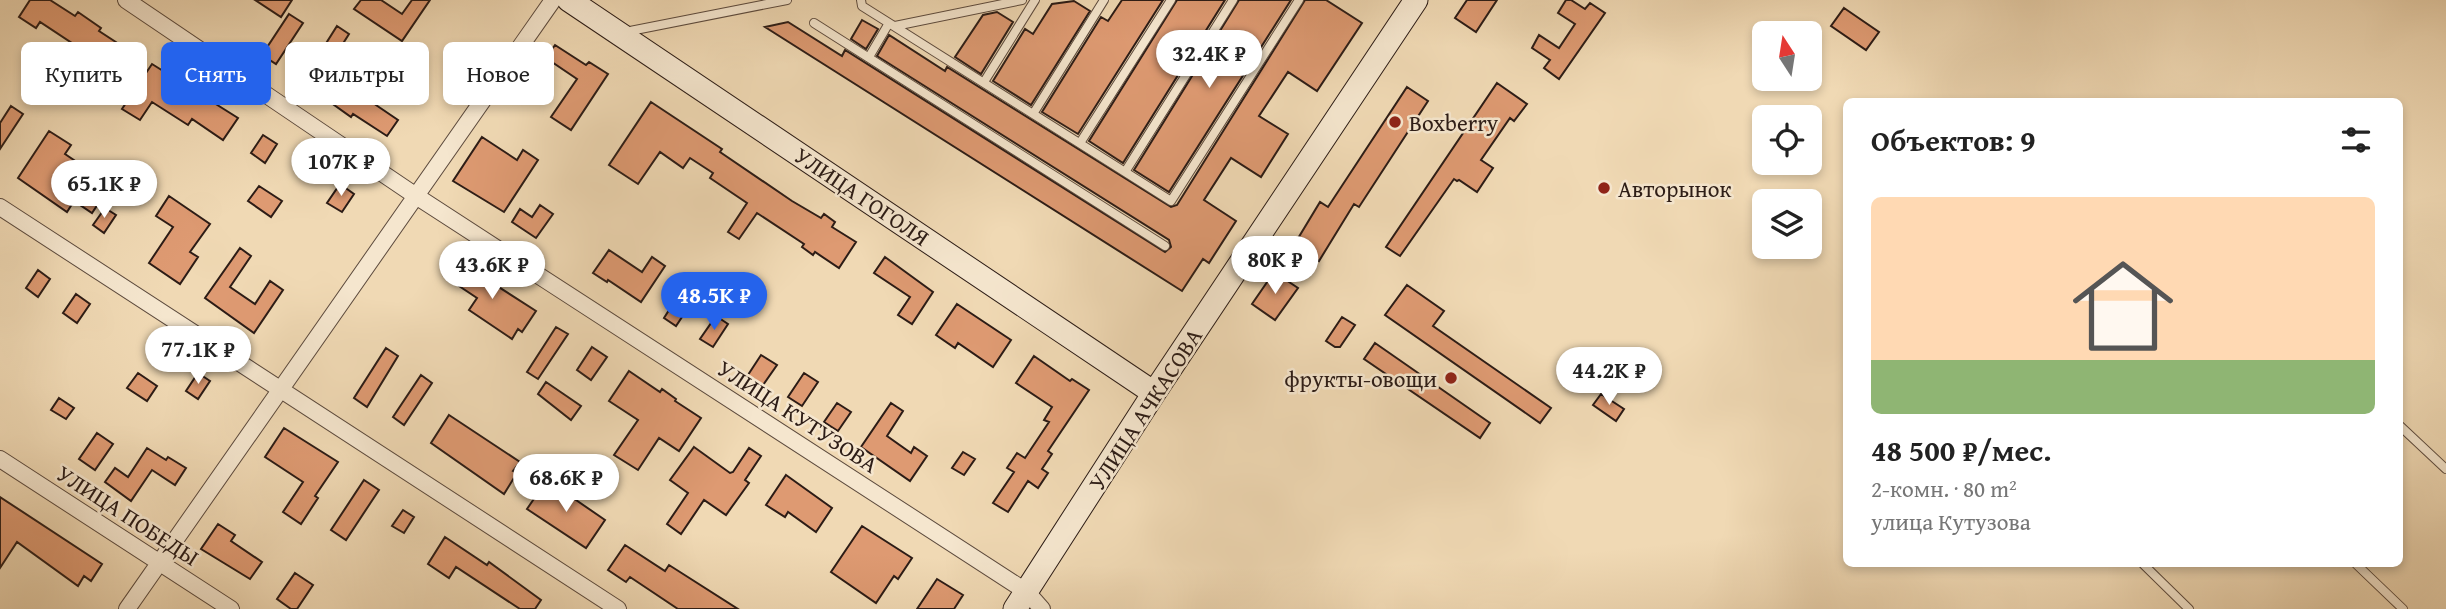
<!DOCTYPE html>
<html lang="ru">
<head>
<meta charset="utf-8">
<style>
	:root { --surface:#fff; --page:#f2f2f2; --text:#222; --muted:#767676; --line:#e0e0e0; --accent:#2563eb }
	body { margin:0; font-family:"Gentium Book Plus",serif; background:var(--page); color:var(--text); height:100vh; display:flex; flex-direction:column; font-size:26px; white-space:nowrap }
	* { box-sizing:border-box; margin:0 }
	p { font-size:23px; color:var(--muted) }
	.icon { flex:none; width:38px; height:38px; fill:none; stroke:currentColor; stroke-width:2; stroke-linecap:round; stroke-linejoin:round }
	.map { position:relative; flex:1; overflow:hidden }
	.panel { position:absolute; left:1843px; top:98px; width:560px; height:469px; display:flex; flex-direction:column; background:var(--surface); border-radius:10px; box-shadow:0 4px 10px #0003 }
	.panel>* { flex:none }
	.hud { position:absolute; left:21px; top:42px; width:665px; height:63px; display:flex; gap:14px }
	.needle { width:46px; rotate:348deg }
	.fabs { position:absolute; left:1752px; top:21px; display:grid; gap:14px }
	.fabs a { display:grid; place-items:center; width:70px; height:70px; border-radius:10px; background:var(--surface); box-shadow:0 4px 10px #0003; font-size:35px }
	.price { position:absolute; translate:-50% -60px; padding:0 16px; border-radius:24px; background:#fff; color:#222; font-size:23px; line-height:46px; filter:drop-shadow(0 2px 4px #0008) }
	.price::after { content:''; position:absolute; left:50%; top:42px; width:21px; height:16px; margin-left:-10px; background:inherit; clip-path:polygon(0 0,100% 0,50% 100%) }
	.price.selected { background:var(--accent); color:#fff }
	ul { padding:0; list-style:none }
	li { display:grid; align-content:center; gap:14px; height:371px; padding:0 28px }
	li+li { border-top:2px solid var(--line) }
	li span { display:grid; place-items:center; height:217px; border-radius:10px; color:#555 }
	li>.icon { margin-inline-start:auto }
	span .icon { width:126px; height:126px; fill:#fffc; stroke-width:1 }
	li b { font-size:30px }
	h2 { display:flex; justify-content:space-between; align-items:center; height:84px; padding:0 28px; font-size:30px }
	.chip { padding:0 24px; border-radius:10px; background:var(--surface); box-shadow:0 4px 10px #0003; font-size:24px; line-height:63px }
	.chip.selected { background:var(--accent); color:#fff }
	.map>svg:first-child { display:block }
</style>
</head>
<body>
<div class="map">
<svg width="2446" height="609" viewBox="0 0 2446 609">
	<rect width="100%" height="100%" fill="#f0d9b4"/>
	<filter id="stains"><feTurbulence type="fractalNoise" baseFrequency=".00286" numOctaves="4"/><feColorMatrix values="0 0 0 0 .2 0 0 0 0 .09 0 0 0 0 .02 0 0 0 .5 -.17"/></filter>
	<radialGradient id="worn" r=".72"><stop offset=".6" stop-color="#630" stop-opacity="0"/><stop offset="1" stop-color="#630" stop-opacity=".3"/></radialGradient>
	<path fill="#de9a72" stroke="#2c1c16" stroke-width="2" d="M30,0H50L75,16L78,12L101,28L99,31L125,48L108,74L95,66L99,61L40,22L36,28L19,17Z
		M255,0H292L281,17Z
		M361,0H381L402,14L412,0H430L402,41L354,9Z
		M1122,0H1163L1078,134L1042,112L1101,17L1108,21Z
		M1177,0H1225L1123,163L1089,141Z
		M1239,0H1291L1169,192L1134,170Z
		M1305,0H1326L1362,23L1317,91L1288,72L1259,116L1288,134L1261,177L1231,158L1204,200L1236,221L1209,263L1203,259L1182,291L765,27L788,22L842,56L845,50L1165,252L1171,247L1169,240L877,56L889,35L945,71L947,67L1171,207L1177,205Z
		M1467,0H1497L1476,32L1455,18Z
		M1566,0H1571L1585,9L1590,3L1605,13L1559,79L1544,68L1550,60L1532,48L1539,35L1559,48L1575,24L1558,13Z
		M1074,1L1090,11L1031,105L993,81L1025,29L1033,34L1052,4Z
		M1844,8L1879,32L1866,50L1831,26Z
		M997,12L1013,22L981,74L955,57L983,15Z
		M289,14L303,23L276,64L262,55Z
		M862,20L878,29L866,49L851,39Z
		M337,26L349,34L337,53L325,45Z
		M555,45L586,65L589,62L608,74L571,130L551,117L577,79L546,58Z
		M397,54L427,74L419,85L390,65Z
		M314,63L398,120L387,136L353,114L351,117L302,82Z
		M152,64L238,118L223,140L192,119L188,125L152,102L140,120L122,109Z
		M1497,83L1527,104L1514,121L1510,118L1481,160L1493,168L1477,192L1459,180L1457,181L1454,179L1400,256L1386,247Z
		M1407,87L1428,101L1359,207L1354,204L1319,261L1294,245L1320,202L1328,207Z
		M651,102L722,149L720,152L792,201L821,218L824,214L835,222L832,227L856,242L839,268L815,252L813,255L802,247L804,244L757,213L739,239L728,232L747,203L710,178L713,173L690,158L683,168L660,152L638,184L609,165Z
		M11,106L23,114L0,149V123Z
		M49,131L71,145L65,154L93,173L86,182L104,195L92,213L74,201L67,212L18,178Z
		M263,135L277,144L265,163L251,153Z
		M482,137L517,160L523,150L538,160L504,212L453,181Z
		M141,168L154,177L145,191L132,182Z
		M340,184L354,194L342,212L327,203Z
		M259,186L282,201L271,217L248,201Z
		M169,196L210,224L190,252L198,257L180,284L149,263L173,227L156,216Z
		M540,205L553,214L536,238L512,222L520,209L532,217Z
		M105,208L116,215L104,233L93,225Z
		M240,248L251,256L230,287L255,304L270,281L283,290L254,333L205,298Z
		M609,250L642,272L652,257L665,266L641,302L608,280L607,282L593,273Z
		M885,257L933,292L912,324L898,315L910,297L874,273Z
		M455,259L536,311L522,332L518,329L512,339L469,310L477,298L444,276Z
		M38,270L50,279L38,297L26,288Z
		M1274,272L1298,288L1275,320L1252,304Z
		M1407,285L1444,311L1433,326L1551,408L1540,423L1385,315Z
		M76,294L90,304L77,323L63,313Z
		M678,296L690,305L676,326L664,318Z
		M957,304L1011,340L993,367L958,343L955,348L936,335Z
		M716,316L728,324L713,347L700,339Z
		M1342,317L1355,325L1340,347H1335L1326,341Z
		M556,327L568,334L538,379L527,372Z
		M1375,343L1490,423L1480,438L1364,359Z
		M592,347L607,357L591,380L577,370Z
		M386,348L398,356L367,407L354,398Z
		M761,355L777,365L761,388L746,378Z
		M1034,356L1070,381L1072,379L1089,390L1048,451L1052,454L1042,469L1048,473L1038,488L1028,481L1008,512L993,503L1014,472L1007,468L1017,453L1025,458L1049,422L1044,420L1052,407L1016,383Z
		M629,371L660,392L662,389L676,399L675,401L701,418L679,451L659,438L638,470L614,455L638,420L609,401Z
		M138,373L157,386L147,401L127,388Z
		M198,373L210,381L198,399L186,391Z
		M804,373L818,382L802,406L788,397Z
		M421,375L432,383L404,425L393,417Z
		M546,382L581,406L571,420L538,394Z
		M1601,394L1624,409L1616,421L1593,405Z
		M59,398L74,408L66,419L51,410Z
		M837,403L851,412L838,431L824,422Z
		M891,403L903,411L887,436L911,453L914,447L927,456L910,481L861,447Z
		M449,415L520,462L513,471L517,473L504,494L431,443Z
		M284,428L338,462L315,496L318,498L301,524L283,512L303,482L265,457Z
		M97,433L113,444L95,470L79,459Z
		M694,447L730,473L733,472L749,448L761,456L745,480L749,483L726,515L704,500L681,534L667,524L688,493L670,480Z
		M147,448L166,460L168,457L186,468L175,485L152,470L131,501L105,482L115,468L128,477Z
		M963,452L975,459L964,475L952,468Z
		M786,475L832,508L816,532L788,512L785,517L766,505Z
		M364,480L379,490L346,540L331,530Z
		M547,480L605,520L586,548L527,509Z
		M0,497L102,564L91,581L84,576L78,586L17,542L0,568Z
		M403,510L414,517L404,533L392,526Z
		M218,524L235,535L231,541L262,562L250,579L201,549Z
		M862,526L912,558L898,579L894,576L876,603L831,572Z
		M445,537L487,565L489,562L541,600L535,609H520L456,567L449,578L428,564Z
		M625,545L665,571L669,565L738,609H678L630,577L626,582L608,570Z
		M295,573L313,585L297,609H291L277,599Z
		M937,579L963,595L954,609H917Z"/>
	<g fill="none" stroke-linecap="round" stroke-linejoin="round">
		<g stroke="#5d4b3e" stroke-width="10">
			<path id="lane" d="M861,0L862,6L1171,201L1299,0
				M814,23L1165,246
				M895,26L1022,0
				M625,32L787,0
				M869,57L889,23
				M984,82L1035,0
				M1033,114L1104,0
				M1080,143L1171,0
				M1125,172L1233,0
				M2399,425L2446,469
				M2143,564L2189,609
				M2356,564L2403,609"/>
		</g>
		<g stroke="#5d4b3e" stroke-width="18">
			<path id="street" d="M126,0L416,196L1027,592L1042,609
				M0,207L618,609
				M0,459L231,609
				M127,609L553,0"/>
		</g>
		<g stroke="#2c1c16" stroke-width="25">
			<path id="secondary" d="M569,0L1154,393
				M1015,609L1154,393L1416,0"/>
		</g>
		<use href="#lane" stroke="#f5e6ce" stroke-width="8"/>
		<use href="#street" stroke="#f5e6ce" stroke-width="16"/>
		<use href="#secondary" stroke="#f5e6ce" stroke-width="23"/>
	</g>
	<g fill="#8f2418" stroke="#f5e6ce" stroke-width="2.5">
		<circle cx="1395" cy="122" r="7"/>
		<circle cx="1604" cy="188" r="7"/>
		<circle cx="1451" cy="378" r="7"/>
	</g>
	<g text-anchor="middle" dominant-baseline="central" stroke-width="5" stroke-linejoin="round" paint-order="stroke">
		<g font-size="23" fill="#2c1c16" stroke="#f5e6ce" text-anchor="start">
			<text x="1409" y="122">Boxberry</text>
			<text x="1618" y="188">Авторынок</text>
			<text x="1437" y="378" text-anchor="end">фрукты-овощи</text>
		</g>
		<g font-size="23" fill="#2c1c16" stroke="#f5e6ce">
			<text transform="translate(862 196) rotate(34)">УЛИЦА ГОГОЛЯ</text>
			<text transform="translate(1145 409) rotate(-57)">УЛИЦА АЧКАСОВА</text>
			<text transform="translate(798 416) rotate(33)">УЛИЦА КУТУЗОВА</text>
			<text transform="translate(128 515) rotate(33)">УЛИЦА ПОБЕДЫ</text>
		</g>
	</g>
	<rect width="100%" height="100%" filter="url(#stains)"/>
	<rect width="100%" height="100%" fill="url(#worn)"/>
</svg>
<div class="fabs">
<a><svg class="needle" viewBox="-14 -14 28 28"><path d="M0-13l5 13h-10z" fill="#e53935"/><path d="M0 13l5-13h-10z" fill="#767676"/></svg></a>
<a><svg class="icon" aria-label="locate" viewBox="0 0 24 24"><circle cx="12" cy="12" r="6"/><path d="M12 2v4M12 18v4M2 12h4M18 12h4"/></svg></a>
<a><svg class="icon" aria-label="layers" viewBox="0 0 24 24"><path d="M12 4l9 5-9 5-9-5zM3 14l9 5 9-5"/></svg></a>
</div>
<b class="price" style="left:1209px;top:90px">32.4K ₽</b>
<b class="price" style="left:341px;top:198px">107K ₽</b>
<b class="price" style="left:104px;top:220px">65.1K ₽</b>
<b class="price" style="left:1275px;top:296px">80K ₽</b>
<b class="price" style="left:492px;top:301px">43.6K ₽</b>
<b class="price selected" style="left:714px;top:332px">48.5K ₽</b>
<b class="price" style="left:198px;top:386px">77.1K ₽</b>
<b class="price" style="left:1609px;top:407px">44.2K ₽</b>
<b class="price" style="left:566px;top:514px">68.6K ₽</b>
<div class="hud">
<a class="chip">Купить</a>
<a class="chip selected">Снять</a>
<a class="chip">Фильтры</a>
<a class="chip">Новое</a>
</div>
<section class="panel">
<h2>Объектов: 9<svg class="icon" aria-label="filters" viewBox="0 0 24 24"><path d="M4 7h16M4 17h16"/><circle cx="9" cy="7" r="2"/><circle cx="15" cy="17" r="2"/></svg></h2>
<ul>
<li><span style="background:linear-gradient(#ffd9b3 75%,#8fb573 0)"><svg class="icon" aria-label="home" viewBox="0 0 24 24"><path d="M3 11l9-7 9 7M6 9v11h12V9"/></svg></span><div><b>48 500 ₽/мес.</b><p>2-комн. · 80 m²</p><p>улица Кутузова</p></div></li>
</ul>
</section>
</div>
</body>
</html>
